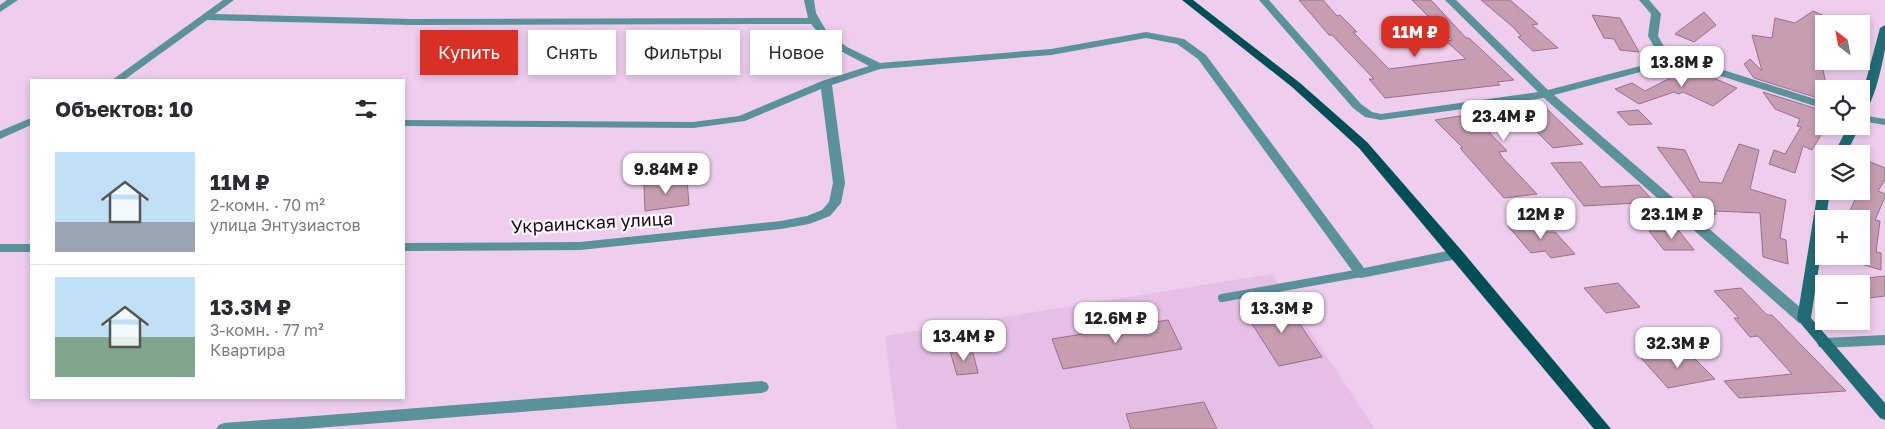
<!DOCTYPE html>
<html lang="ru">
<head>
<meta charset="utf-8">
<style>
	:root { --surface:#fff; --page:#f2f2f3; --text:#2b2b33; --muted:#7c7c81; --line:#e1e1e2; --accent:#d93025 }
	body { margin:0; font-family:"Golos Text",sans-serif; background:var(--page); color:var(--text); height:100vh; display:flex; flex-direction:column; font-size:19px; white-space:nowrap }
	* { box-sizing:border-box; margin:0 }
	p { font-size:16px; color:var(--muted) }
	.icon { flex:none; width:28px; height:28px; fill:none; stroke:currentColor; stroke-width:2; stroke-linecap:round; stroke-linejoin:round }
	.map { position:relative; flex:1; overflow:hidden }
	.drawer { position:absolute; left:30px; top:79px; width:375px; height:320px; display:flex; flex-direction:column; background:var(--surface); border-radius:0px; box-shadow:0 2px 8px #0003 }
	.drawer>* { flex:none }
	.banner { position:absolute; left:420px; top:30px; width:475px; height:45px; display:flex; gap:10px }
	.needle { width:32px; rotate:329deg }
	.buttons { position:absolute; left:1815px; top:15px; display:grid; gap:10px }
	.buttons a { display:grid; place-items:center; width:55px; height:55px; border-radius:0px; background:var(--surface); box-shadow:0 2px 8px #0003; font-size:25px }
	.price { position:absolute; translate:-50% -42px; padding:0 11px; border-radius:10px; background:#fff; color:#222; font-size:16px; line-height:32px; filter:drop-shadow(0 1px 2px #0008) }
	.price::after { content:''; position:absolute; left:50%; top:30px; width:15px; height:11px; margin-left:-8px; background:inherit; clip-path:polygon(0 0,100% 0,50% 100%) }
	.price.on { background:var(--accent); color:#fff }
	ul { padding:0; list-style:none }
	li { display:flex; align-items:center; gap:15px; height:125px; padding:0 25px }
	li+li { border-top:1px solid var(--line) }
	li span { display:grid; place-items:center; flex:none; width:140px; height:100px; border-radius:0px; color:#555 }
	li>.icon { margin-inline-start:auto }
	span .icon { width:60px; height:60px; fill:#fffc; stroke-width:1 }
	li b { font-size:21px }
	h2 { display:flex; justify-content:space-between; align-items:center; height:60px; padding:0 25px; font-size:21px }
	.chip { padding:0 18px; border-radius:0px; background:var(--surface); box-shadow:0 2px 8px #0003; font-size:18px; line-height:45px }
	.chip.on { background:var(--accent); color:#fff }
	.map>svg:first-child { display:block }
</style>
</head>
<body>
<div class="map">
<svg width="1885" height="429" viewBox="0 0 1885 429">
	<rect width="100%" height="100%" fill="#eecded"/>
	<path fill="#e5bfe5" d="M1272,274L1375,429H897L885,336Z"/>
	<path fill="#c79db2" stroke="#987185" d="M1299,0H1323L1337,16L1340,15L1357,32H1353L1389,69L1466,59L1446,41L1452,40L1412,0H1431L1466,38H1469L1514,80L1497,82L1500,85L1385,98L1369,79H1374L1332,35H1329Z
		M1481,0H1510L1538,24L1532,25L1558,48L1533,51L1518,37L1521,36L1513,27Z
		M1813,11L1836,21L1831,24H1824L1822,65L1827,89H1824V100L1754,78L1744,64L1750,59L1762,71L1752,35L1772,38L1775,18L1795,23Z
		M1704,12L1716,25L1694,42L1675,34Z
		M1592,15L1620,18L1639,52L1620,50L1614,39L1604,38Z
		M713,40L714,55L681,58L682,43Z
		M1690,68L1737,88L1713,106L1683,92L1679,94L1674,92L1639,104L1615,89L1632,83L1645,91Z
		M1763,92L1824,111V130L1812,150L1803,146L1795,173L1769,164L1774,150L1785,154L1801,127L1797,126L1800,119L1775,109Z
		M1543,105L1583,144L1553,148L1527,122L1485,128L1507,151L1499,152L1502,157L1537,194L1504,198L1460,148H1463L1435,120L1521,106L1524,108Z
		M1638,110L1652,124L1629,125L1617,112Z
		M1739,144L1759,150L1750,189L1786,200L1780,238L1786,240L1788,264L1763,257L1760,213L1715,211L1716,214L1709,218L1657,147L1685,150L1700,182L1722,183Z
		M1868,161L1885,168V180L1878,191L1885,194V197L1875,220L1880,221L1876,252L1881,253V270L1861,264V219H1846L1859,191H1861V172Z
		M1581,162L1601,187L1639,185L1654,202L1584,206L1551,163Z
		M687,179L689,205L645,211L644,185Z
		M1539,222V232H1555L1575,254L1551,258L1545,251L1531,253L1508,226Z
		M1649,231H1679L1694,250H1664Z
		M1885,276V296L1869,298L1861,291V284H1853L1850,280Z
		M1618,283L1640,307L1606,313L1584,288Z
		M1741,288L1767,315H1772L1846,391L1739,398L1724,381L1792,374L1758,336L1750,337L1734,318H1739L1714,291Z
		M1285,302L1322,357L1279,366L1243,310Z
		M1168,320L1182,349L1063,369L1052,339Z
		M972,349L978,373L957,375L950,351Z
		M1686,350L1715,379L1668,388L1641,358Z
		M1204,402L1217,429H1131L1126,414Z"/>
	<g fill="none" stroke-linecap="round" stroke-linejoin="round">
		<path stroke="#5a9299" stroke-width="8" d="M1222,298L1361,273"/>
		<path fill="#5a9299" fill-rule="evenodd" d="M7,0H18L0,12V5Z
			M223,0H234L215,14L411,19L808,18L804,0H814L816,13L827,32L847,47L880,63L1051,49L1146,32L1184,39L1206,55L1364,268L1457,249L1464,254L1457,259L1361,278L1356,276L1198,59L1177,44L1146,38L1051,55L880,69L832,85L845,183L841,203L830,216L809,224L781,229L580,250L404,251V243L580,242L781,221L807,216L822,210L829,202L833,183L821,89L745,121L693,128L404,126V120L693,122L739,116L822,81L869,66L829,45L811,24L411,25L207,20L124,80H112Z
			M1259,0H1269L1361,104L1372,112L1381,114L1538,92L1445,0H1456L1548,90L1640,66L1654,59L1658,54L1648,36L1651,14L1639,0H1649L1661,14L1658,36L1667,52L1824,102V109L1665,58L1662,63L1648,70L1554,95L1809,315L1811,319L1809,323H1799L1544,98L1381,120L1365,117L1353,108Z
			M1861,115L1885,119V125L1861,121Z
			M31,118V125L0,139V131Z
			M0,244H31V252H0Z
			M1885,335V345L1824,348L1819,347L1817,343L1819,339L1824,338Z
			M762,381L767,383L769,387L767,391L762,393L304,429H216L219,425L224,423Z"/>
		<path fill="#216c74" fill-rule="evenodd" d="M1885,25C1885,33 1885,41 1885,49C1883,61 1873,111 1861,114V99L1880,28Z
			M1848,126H1860L1846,154H1834Z
			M1824,186V191H1830L1826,219H1824V233L1811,318L1885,403V420L1880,418L1797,319L1818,190Z"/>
		<path fill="#004f57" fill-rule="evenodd" d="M1182,0H1193L1300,83L1367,142L1462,251L1611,429H1594L1359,148L1292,87Z"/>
	</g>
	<g text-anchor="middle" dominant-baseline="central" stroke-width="4.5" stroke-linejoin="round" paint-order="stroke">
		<g font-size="18" fill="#170c17" stroke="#fef7fe">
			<text transform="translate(592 222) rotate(-3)">Украинская улица</text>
		</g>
	</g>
</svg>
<div class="buttons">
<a><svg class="needle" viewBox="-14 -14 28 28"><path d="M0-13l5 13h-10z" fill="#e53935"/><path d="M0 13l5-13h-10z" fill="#7c7c81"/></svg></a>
<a><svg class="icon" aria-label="locate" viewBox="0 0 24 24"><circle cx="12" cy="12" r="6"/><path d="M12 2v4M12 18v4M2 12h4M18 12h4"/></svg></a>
<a><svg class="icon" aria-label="layers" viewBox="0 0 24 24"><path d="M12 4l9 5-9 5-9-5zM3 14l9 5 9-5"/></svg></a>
<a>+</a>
<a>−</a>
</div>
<b class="price on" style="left:1415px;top:58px">11M ₽</b>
<b class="price" style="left:1682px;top:88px">13.8M ₽</b>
<b class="price" style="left:1504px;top:142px">23.4M ₽</b>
<b class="price" style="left:666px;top:195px">9.84M ₽</b>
<b class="price" style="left:1541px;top:240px">12M ₽</b>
<b class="price" style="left:1672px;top:240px">23.1M ₽</b>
<b class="price" style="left:1282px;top:334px">13.3M ₽</b>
<b class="price" style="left:1116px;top:344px">12.6M ₽</b>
<b class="price" style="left:964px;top:362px">13.4M ₽</b>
<b class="price" style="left:1678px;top:369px">32.3M ₽</b>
<div class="banner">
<a class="chip on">Купить</a>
<a class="chip">Снять</a>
<a class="chip">Фильтры</a>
<a class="chip">Новое</a>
</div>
<section class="drawer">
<h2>Объектов: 10<svg class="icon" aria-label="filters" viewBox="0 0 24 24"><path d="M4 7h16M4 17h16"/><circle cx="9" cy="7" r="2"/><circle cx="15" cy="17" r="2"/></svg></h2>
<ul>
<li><span style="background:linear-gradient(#bfe0f5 70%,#9aa5b1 0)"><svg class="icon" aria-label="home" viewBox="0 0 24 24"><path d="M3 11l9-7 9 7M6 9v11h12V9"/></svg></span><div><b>11M ₽</b><p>2-комн. · 70 m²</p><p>улица Энтузиастов</p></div></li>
<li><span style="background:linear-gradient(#bfe0f5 60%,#7fa58c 0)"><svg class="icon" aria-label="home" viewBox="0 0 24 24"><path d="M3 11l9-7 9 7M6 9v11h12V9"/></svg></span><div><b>13.3M ₽</b><p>3-комн. · 77 m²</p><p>Квартира</p></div></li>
</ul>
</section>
</div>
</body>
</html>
